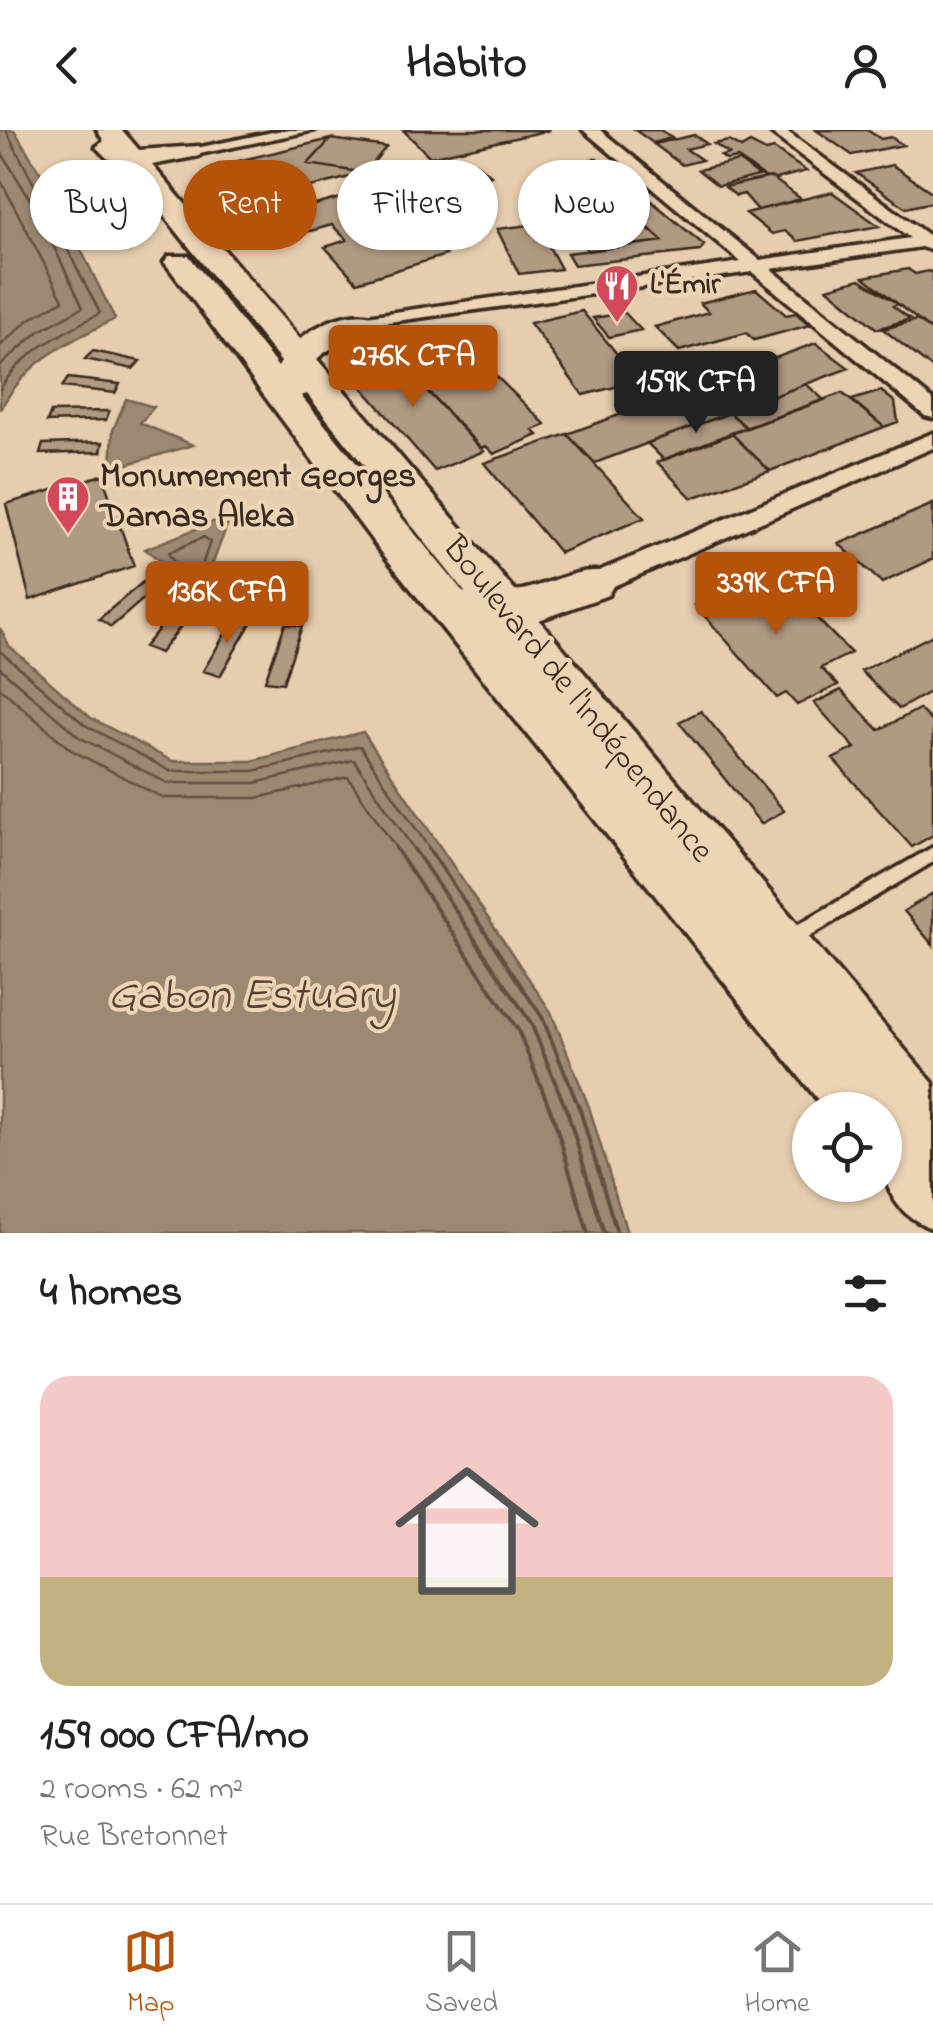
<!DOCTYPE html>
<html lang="en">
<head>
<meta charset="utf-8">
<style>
	:root { --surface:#fff; --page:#f6f6f6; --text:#222; --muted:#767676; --line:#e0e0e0; --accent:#b45309 }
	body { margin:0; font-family:"Indie Flower",sans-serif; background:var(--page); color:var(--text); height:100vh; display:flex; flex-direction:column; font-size:38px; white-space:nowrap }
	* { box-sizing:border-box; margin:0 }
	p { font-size:32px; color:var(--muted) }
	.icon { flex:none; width:55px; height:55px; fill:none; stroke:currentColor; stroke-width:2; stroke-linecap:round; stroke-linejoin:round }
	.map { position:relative; height:1103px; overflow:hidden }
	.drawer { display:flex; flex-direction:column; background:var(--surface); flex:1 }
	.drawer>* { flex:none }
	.guide { position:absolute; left:30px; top:30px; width:875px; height:90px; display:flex; gap:20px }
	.buttons { position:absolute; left:792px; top:962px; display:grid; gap:20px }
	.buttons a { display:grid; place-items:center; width:110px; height:110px; border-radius:50%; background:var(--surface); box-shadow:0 2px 8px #0004; font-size:50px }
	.price { position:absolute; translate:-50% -85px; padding:0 22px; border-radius:10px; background:var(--accent); color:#fff; font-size:32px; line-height:65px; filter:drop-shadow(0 2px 5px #0008) }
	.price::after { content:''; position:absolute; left:50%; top:60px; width:30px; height:22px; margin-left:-15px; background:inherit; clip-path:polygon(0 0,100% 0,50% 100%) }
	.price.on { background:#222; color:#fff }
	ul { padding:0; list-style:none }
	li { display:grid; align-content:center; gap:20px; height:530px; padding:0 40px }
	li+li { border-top:2px solid var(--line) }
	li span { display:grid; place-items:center; height:310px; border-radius:30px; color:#555 }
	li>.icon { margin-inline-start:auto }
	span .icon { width:180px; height:180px; fill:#fffc; stroke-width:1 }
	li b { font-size:42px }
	h2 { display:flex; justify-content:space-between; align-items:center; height:120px; padding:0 40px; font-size:42px }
	.pill { padding:0 35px; border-radius:45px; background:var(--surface); box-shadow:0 2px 8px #0004; font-size:35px; line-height:90px }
	.pill.on { background:var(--accent); color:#fff }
	header { display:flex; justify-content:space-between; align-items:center; height:130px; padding:0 40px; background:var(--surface); font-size:45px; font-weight:700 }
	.menu { display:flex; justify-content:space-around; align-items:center; height:140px; border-top:2px solid var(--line); background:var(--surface); font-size:28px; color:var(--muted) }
	.menu a { display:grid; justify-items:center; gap:5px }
	.menu .on { color:var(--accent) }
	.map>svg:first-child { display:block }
</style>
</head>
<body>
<header><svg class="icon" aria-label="back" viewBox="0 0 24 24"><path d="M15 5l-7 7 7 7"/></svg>Habito<svg class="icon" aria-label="person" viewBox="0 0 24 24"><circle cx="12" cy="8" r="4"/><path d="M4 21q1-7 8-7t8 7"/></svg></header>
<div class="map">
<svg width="933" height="1103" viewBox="0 0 933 1103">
	<rect width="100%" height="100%" fill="#e6cdaf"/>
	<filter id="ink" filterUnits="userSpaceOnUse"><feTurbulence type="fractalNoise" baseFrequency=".01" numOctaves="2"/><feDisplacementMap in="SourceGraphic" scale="20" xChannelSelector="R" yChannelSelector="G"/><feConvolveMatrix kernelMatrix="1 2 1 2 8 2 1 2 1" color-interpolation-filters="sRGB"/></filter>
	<g filter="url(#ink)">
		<path fill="#9d8872" stroke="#766250" stroke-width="2.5" d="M0,0H14L54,65L115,189C65,214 28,229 0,280Z
			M126,269L154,277L140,293L193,315L111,339L113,300Z
			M231,385L212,435L248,441L238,471L192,455L145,419Z
			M0,498L9,516L91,588L172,631H252L363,602L551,882L589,977L627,1103H0Z"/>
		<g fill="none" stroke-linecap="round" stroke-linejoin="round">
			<path stroke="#625040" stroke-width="2.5" d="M0,20L34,76L83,177L38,202L0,236
				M0,49L63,170L30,189L0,216
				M0,259C21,222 64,203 100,183L6,0
				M204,407L210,412L203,432L205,443L200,447L173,431L168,423Z
				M0,521L85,595L170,641H253L360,616L431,721
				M0,538L79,607L167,653H255L354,630L415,721
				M0,558L71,620L163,668H257L348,647L398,721"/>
			<path stroke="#625040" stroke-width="4" d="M396,719L518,900L554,989L588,1103
				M414,719L531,893L568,984L604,1103
				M429,719L542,887L580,980L617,1103"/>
		</g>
		<path fill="#b19a82" stroke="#3b2a1e" stroke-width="2.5" d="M403,0H550L430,27Z
			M635,0H660L672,8L653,13Z
			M816,0H867L881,9L891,7L903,15L852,25Z
			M694,5L707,14L686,19L702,30L682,35L654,14Z
			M331,9L308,34L365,43L270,68L238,31Z
			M331,9L386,17L365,43L308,34Z
			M729,11L741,18L750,13L766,21L774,19L806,41L776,49L764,47L738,28L726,30L721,26L729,24L714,14Z
			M596,28L611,39L575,49L560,38Z
			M739,31L759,46L718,56L698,40Z
			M475,33L491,45L413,67L398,55Z
			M892,35L933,63V72L906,78L856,43Z
			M771,47L801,69L758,80L744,64L736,66L725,57Z
			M636,58L704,115L700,121L574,135L567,123L663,111L607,64Z
			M375,59L446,125L357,152L325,117L347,110L332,95L303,103L285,83Z
			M832,62L879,96L797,111L785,101L772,104L746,83Z
			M641,91L663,111L588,121L571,99Z
			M537,94L561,139L519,144L497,99Z
			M908,139L915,144L929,141L933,144V202L864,147Z
			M860,149L898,174L893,176L910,189L877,199L827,158Z
			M756,159L786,185L796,183L810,195L754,210L746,203L679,221L655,197L709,182L700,173Z
			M582,181L639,251L583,265L530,193Z
			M625,183L641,200L609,207L593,188Z
			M917,190L933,202V239L883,199Z
			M448,199L546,295L533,300L538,305L494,324L486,316L480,318L389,220Z
			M816,213L849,238L595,333L567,304Z
			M385,220H389L484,321L435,341L342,234Z
			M93,221L140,231L133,239L85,229Z
			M68,248L120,254L115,263L62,257Z
			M806,254L824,270L747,298L730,283Z
			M881,261L895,272L898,292L884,297L852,270Z
			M842,263L884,297L770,341L731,303Z
			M109,281L106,290L47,292L51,282Z
			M730,283L747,298L664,330L647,313Z
			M731,303L770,341L692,368L657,332Z
			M567,304L644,388L560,423L484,333Z
			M103,312L101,322L40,324L43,314Z
			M102,345L134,436L30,470L6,374Z
			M933,374V429L882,453L839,414Z
			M771,442L851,523L821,538L838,555L797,575L786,563L777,568L695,475Z
			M150,446L162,453L111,497L99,489Z
			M185,467L200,472L160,523L144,517Z
			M235,487L252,491L220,546L203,541Z
			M285,494L302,496L283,553L265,551Z
			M933,505V560L899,579L861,541Z
			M841,560L879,600L919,579L933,593V705L912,717L833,629L855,618L814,573Z
			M701,581L784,681L761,694L679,592Z
			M933,763V815L904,781Z"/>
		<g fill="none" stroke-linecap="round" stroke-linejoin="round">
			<g stroke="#3b2a1e" stroke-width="7">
				<path id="lane" d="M933,717V732L793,816L787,818L781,816L779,810L781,804Z"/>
			</g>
			<g stroke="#3b2a1e" stroke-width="7">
				<path id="street" d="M282,0H315L190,26L182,21Z
					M583,0H600L760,130L910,108L767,0H785L928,105H933L930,120L921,117L771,139L933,270V288L925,286L752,142L353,197L350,193L360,187L741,132Z
					M933,303V318L602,461H584L580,454L584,447Z"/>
			</g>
			<g stroke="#3b2a1e" stroke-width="7">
				<path id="primary" d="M97,0H122L139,20L199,16L203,21L199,26L152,35L300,209C319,194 347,180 371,186L376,193C365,208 334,212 317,229L515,461C546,458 578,434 608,443L614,454L608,465L539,490L933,953V1099C874,1075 885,1034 885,980H826L372,410L169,138L164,132L169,126H189L278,237L281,232L123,34L107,28L96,17L104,11ZM307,264L465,462L464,463L301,266Z"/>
			</g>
			<use href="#lane" fill="#edd4b5" fill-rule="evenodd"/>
			<use href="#street" fill="#edd4b5" fill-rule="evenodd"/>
			<use href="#primary" fill="#edd4b5" fill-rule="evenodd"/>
		</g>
	</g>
	<defs>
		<g id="restaurant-pin" transform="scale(2.25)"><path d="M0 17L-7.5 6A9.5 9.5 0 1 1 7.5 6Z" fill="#d1495b" stroke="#edd4b5"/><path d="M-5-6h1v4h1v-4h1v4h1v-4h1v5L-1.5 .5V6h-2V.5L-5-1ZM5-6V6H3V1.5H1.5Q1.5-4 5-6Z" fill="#fff"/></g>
		<g id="building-pin" transform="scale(2.25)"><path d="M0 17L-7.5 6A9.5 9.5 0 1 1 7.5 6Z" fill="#d1495b" stroke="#edd4b5"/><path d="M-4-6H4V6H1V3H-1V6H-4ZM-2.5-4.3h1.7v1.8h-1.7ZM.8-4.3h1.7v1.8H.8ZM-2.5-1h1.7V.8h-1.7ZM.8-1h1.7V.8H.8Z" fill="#fff"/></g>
	</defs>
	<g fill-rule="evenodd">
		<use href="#restaurant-pin" x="617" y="156"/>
		<use href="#building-pin" x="68" y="367"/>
	</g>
	<g text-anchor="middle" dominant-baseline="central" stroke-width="8" stroke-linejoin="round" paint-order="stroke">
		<g font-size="30" font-weight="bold" fill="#3b2a1e" stroke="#edd4b5" text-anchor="start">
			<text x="650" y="156">L'Émir</text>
		</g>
		<g font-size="35" font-weight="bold" fill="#3b2a1e" stroke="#edd4b5" text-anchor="start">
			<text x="100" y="347">Monumement Georges<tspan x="100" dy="40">Damas Aleka</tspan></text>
		</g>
		<g font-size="35" fill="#3b2a1e" stroke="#edd4b5">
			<text transform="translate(577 570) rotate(51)">Boulevard de l'Indépendance</text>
		</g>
		<g font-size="45" font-style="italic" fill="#544233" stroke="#edd4b5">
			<text x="252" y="867">Gabon Estuary</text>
		</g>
	</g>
</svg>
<div class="buttons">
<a><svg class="icon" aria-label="locate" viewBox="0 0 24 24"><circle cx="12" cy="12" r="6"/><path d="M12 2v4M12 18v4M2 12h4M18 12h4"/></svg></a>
</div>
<b class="price" style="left:413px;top:280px">276K CFA</b>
<b class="price on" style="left:696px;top:306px">159K CFA</b>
<b class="price" style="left:776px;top:507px">339K CFA</b>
<b class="price" style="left:227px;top:516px">136K CFA</b>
<div class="guide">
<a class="pill">Buy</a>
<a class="pill on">Rent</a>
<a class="pill">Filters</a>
<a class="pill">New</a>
</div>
</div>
<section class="drawer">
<h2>4 homes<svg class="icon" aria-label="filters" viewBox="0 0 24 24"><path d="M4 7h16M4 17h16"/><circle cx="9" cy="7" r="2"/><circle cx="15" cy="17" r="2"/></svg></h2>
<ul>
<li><span style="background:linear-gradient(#f6c9c9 65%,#c2b280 0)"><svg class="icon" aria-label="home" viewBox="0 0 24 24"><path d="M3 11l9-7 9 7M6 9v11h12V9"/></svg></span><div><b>159 000 CFA/mo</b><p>2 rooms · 62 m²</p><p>Rue Bretonnet</p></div></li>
</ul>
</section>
<nav class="menu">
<a class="on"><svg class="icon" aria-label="map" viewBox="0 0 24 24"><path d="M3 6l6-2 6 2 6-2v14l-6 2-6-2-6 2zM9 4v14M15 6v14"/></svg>Map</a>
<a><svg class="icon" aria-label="saved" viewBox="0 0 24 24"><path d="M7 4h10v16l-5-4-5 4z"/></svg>Saved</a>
<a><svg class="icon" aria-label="home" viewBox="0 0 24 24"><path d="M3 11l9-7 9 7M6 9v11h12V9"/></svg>Home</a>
</nav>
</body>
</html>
